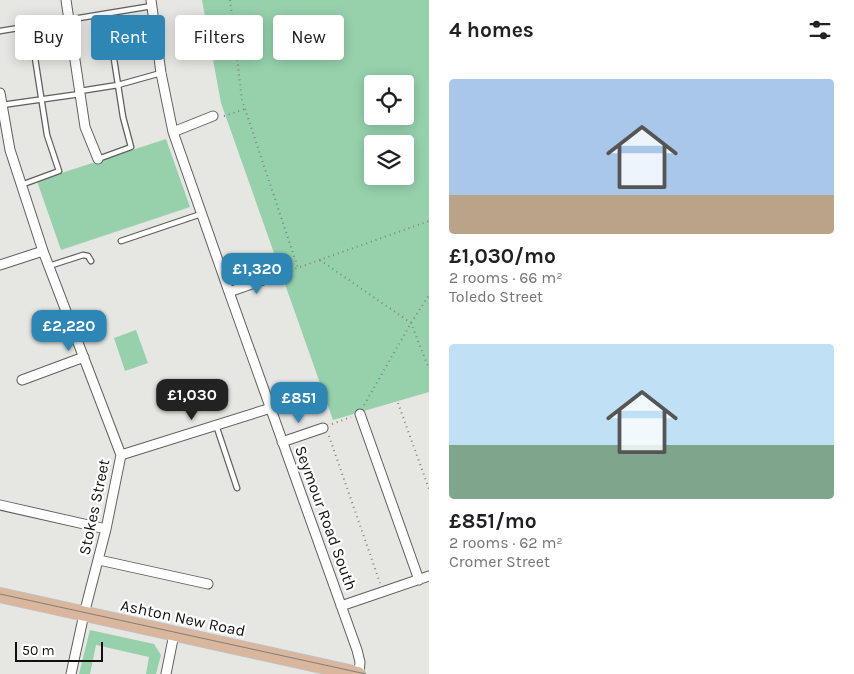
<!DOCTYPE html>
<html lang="en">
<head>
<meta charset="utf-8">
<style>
	:root { --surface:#fff; --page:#f2f2f2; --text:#202124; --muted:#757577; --accent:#2e86b4 }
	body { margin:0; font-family:Karla,sans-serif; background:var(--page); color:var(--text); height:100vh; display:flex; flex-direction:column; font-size:19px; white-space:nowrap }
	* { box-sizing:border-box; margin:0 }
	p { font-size:16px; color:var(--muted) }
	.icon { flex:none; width:28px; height:28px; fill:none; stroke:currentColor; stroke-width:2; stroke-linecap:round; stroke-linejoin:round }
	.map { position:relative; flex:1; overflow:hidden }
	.sheet { display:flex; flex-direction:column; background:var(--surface); width:425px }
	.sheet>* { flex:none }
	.top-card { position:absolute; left:15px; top:15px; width:339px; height:45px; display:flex; gap:10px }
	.tools { position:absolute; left:364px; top:75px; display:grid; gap:10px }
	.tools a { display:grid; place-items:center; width:50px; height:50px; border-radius:5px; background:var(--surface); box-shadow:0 2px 12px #0003; font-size:25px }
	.scale { position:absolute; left:15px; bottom:12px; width:88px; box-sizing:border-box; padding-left:5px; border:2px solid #111110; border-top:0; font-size:14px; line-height:18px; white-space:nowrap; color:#111110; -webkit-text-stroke:4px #fff; paint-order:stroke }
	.price { position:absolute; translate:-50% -42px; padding:0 11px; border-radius:10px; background:var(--accent); color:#fff; font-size:16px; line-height:32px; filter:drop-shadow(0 1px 2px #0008) }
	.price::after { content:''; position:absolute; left:50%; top:30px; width:15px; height:11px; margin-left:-8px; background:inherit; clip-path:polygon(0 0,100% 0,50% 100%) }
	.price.active { background:#222; color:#fff }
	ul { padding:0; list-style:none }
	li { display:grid; align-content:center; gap:10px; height:265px; padding:0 20px }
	li span { display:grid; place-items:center; height:155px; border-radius:5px; color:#555 }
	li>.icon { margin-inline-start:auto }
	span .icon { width:90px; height:90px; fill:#fffc; stroke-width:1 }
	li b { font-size:21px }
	h2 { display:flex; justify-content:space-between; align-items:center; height:60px; padding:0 20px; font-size:21px }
	.tag { padding:0 18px; border-radius:5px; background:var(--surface); box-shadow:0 2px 12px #0003; font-size:18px; line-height:45px }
	.tag.active { background:var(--accent); color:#fff }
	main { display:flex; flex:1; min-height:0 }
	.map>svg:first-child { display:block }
</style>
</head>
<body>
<main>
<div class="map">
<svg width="429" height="674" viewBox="0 0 429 674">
	<rect width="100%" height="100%" fill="#e6e6e2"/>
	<path fill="#96d1ac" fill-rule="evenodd" d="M202,0H429V392L333,420L221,103ZM372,84H405V116H372ZM372,144H405V176H372Z
		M166,139L190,207L61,250L37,181Z
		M136,330L148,363L125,371L114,338Z
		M90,630L154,644L161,655L156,674H146L149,657L96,645L90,674H79Z"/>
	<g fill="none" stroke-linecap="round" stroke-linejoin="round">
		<g stroke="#5f5f5b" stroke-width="7">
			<path id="service" d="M0,31L152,6
				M80,91L118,85L161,73
				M2,105L80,94
				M98,159L131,147L123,117L107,14
				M21,185L59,171L47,135L30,26
				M121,241L201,214
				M49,266L83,255L88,256L91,261
				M216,425L237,488"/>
		</g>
		<g stroke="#5f5f5b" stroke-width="11">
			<path id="minor" d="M66,0L85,127L98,159
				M151,0L161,73L173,132L229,292L357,650L360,662L359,674
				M0,93L10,150L43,251L121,455L106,529L84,614L71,674
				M173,132L213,116
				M0,265L43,251
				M229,292L277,275
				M22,380L84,357
				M360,414L419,580
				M282,442L323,428
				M121,455L271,408
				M0,505L106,529
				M99,560L208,584
				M341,606L429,576
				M166,674L174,634"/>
		</g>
		<g stroke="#c1c1c1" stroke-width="16">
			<path id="primary" d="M0,595L358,674"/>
		</g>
		<path stroke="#838381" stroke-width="2" stroke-dasharray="1 4" stroke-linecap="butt" d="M230,0L242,100L298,268
			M224,116L245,109
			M320,260L411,323L429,369
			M286,272L429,221
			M398,403L429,489
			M364,405L411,323L429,295
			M332,424L351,417
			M329,436L380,583"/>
		<use href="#service" stroke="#fff" stroke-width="4.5"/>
		<use href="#minor" stroke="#fff" stroke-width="9"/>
		<use href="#primary" stroke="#d9b69c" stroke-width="14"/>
		<path stroke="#7f7f7c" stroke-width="1" d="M0,594L366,674"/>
	</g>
	<g text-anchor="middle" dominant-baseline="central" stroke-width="4.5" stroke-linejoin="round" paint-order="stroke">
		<g font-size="16" fill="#111110" stroke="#fff">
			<text transform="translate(94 507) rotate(-78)">Stokes Street</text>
			<text transform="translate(326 518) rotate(70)">Seymour Road South</text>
			<text transform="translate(183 618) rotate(12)">Ashton New Road</text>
		</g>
	</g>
</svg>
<div class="tools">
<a><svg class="icon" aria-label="locate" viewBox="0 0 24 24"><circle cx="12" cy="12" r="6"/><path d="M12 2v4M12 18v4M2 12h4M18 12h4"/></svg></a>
<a><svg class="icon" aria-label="layers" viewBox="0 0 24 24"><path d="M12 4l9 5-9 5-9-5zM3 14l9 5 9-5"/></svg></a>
</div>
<div class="scale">50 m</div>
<b class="price" style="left:257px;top:295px">£1,320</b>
<b class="price" style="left:69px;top:352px">£2,220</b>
<b class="price active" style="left:192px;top:421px">£1,030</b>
<b class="price" style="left:299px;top:424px">£851</b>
<div class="top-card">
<a class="tag">Buy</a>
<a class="tag active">Rent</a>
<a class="tag">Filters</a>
<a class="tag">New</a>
</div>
</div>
<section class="sheet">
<h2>4 homes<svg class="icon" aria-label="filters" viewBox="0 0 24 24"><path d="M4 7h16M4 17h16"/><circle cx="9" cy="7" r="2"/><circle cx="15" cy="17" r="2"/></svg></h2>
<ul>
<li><span style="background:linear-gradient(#a9c7e8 75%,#b9a48a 0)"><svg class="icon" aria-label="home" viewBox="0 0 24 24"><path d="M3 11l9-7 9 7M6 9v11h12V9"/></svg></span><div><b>£1,030/mo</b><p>2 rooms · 66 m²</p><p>Toledo Street</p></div></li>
<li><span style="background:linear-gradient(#bfe0f5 65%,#7fa58c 0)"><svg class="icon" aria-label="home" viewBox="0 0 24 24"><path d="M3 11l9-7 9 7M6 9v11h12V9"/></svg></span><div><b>£851/mo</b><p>2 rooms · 62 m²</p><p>Cromer Street</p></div></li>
</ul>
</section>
</main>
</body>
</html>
